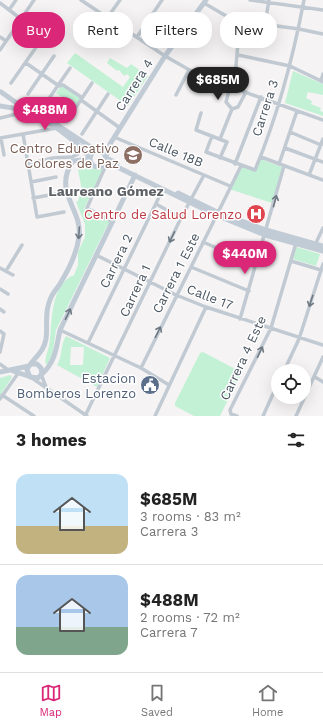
<!DOCTYPE html>
<html lang="en">
<head>
<meta charset="utf-8">
<style>
	:root { --surface:#fff; --page:#f6f6f6; --text:#222; --muted:#767676; --line:#e0e0e0; --accent:#db2777 }
	body { margin:0; font-family:"Work Sans",sans-serif; background:var(--page); color:var(--text); height:100vh; display:flex; flex-direction:column; font-size:15px; white-space:nowrap }
	* { box-sizing:border-box; margin:0 }
	p { font-size:13px; color:var(--muted) }
	.icon { flex:none; width:22px; height:22px; fill:none; stroke:currentColor; stroke-width:2; stroke-linecap:round; stroke-linejoin:round }
	.map { position:relative; height:416px; overflow:hidden }
	.side { display:flex; flex-direction:column; background:var(--surface); flex:1 }
	.side>* { flex:none }
	.guide { position:absolute; left:12px; top:12px; width:299px; height:36px; display:flex; gap:8px }
	.buttons { position:absolute; left:271px; top:364px; display:grid; gap:8px }
	.buttons a { display:grid; place-items:center; width:40px; height:40px; border-radius:50%; background:var(--surface); box-shadow:0 4px 16px #0002; font-size:20px }
	.price { position:absolute; translate:-50% -34px; padding:0 9px; border-radius:14px; background:var(--accent); color:#fff; font-size:13px; line-height:26px; filter:drop-shadow(0 1px 2px #0008) }
	.price::after { content:''; position:absolute; left:50%; top:24px; width:12px; height:9px; margin-left:-6px; background:inherit; clip-path:polygon(0 0,100% 0,50% 100%) }
	.price.selected { background:#222; color:#fff }
	ul { padding:0; list-style:none }
	li { display:flex; align-items:center; gap:12px; height:100px; padding:0 16px }
	li+li { border-top:1px solid var(--line) }
	li span { display:grid; place-items:center; flex:none; width:112px; height:80px; border-radius:12px; color:#555 }
	li>.icon { margin-inline-start:auto }
	span .icon { width:48px; height:48px; fill:#fffc; stroke-width:1 }
	li b { font-size:17px }
	h2 { display:flex; justify-content:space-between; align-items:center; height:48px; padding:0 16px; font-size:17px }
	.pill { padding:0 14px; border-radius:16px; background:var(--surface); box-shadow:0 4px 16px #0002; font-size:14px; line-height:36px }
	.pill.selected { background:var(--accent); color:#fff }
	.dock { display:flex; justify-content:space-around; align-items:center; height:56px; border-top:1px solid var(--line); background:var(--surface); font-size:11px; color:var(--muted) }
	.dock a { display:grid; justify-items:center; gap:2px }
	.dock .selected { color:var(--accent) }
	.map>svg:first-child { display:block }
</style>
</head>
<body>
<div class="map">
<svg width="323" height="416" viewBox="0 0 323 416">
	<rect width="100%" height="100%" fill="#f5f3f3"/>
	<path fill="#c3f1d5" fill-rule="evenodd" d="M75,53L123,87L130,77L127,74L124,76L119,70L117,71L107,63L110,58L127,68L131,64L148,76L128,106L67,63Z
		M293,71L323,84V95L308,92L306,98L312,101L311,104L321,108L320,111L323,112V116L285,103Z
		M62,85L81,99L75,106L56,93Z
		M60,97L74,107L64,120L51,111Z
		M260,159L282,167L272,203L229,189L241,167L256,170Z
		M82,168L103,169L84,209L110,222L108,226L96,221L107,226L56,330L52,358L47,365L45,362C46,354 49,348 50,340C52,320 51,284 74,275L78,265V252L85,237V224L76,202L78,201L82,190L78,170Z
		M296,247L320,254L316,266L293,259Z
		M66,336L110,358L97,387L57,365C63,356 60,345 66,336ZM71,347H84L83,365H70Z
		M203,352L239,371L241,374L220,416H194L175,406V403L200,353Z
		M10,375L12,377L0,396V378Z"/>
	<g fill="none" stroke-linecap="round" stroke-linejoin="round">
		<path stroke="#c1cad2" stroke-width="3.5" d="M81,0L165,56L200,76L323,120
			M250,0L323,10
			M0,3L21,19
			M204,3L233,20L299,29L323,34
			M9,10L16,0
			M107,18L120,0
			M265,24L269,0
			M0,37L6,41
			M137,37L162,0
			M0,50L34,0
			M238,55L290,66L323,82
			M26,63L59,86L63,85L81,97V100L120,128
			M321,81L323,74
			M11,83L37,46
			M230,87L226,102L232,109
			M234,88L240,21
			M28,94L54,56
			M176,95L189,70
			M39,113L70,68
			M201,113L196,130L227,142L220,158
			M0,118L25,112
			M67,121L92,83
			M290,132L321,145
			M23,134L37,217L64,212
			M82,134L108,94
			M212,136L206,152L255,170C278,115 293,58 304,0
			M114,137L230,186
			M0,138L57,128
			M1,138L4,155
			M220,139L232,109L238,107L246,92
			M285,148L323,162
			M261,157L323,180
			M28,164L53,158L72,157L78,154L79,146
			M235,164L261,97
			M279,164L297,111
			M106,165L87,208L113,222
			M309,175L323,139
			M31,182L56,177
			M33,198L61,193
			M156,204L181,218
			M203,242L256,265
			M315,245L323,228
			M96,255L176,295L206,307L323,345
			M291,261L321,270
			M191,267L249,291
			M0,268L13,275
			M6,271L22,245
			M0,289L8,294
			M0,309L4,312
			M240,319L284,166
			M60,330L141,368L169,385
			M0,331L4,334L0,352
			M88,343L163,189
			M0,364L8,370
			M141,368L241,166
			M284,371L299,339L323,264
			M41,374L46,387
			M315,377L323,382
			M32,378L87,416
			M2,395L34,416
			M0,399L19,372
			M85,416L181,218L204,175
			M155,416L206,307
			M237,416L231,414L230,410L271,328L296,243
			M263,416L278,383
			M296,416L323,357"/>
		<path stroke="#c1cbd6" stroke-width="5" d="M1,92L18,104L39,113L97,151
			M0,106C35,109 67,132 90,157
			M90 159a8 8 0 1 1 16 0a8 8 0 1 1-16 0Z
			M106,157L110,144L165,56L206,0
			M106,158L117,163
			M103,166L111,164L216,215L265,235L323,251
			M178,193L217,212L266,230L323,246
			M31,364H37L41,368L42,374L38,378L30,377L27,370C32,358 43,355 46,339C48,326 44,313 50,300C52,293 58,288 61,282C69,269 77,251 79,237C83,209 52,192 73,161L90,159
			M13,371L28,376
			M0,372L29,366
			M42,374C56,361 56,348 60,330L135,175"/>
	</g>
	<defs><path id="oneway-shaft" d="M-6 0H5M1.5-3L5.5 0L1.5 3" fill="none" stroke-width="1.6" stroke-linecap="round" stroke-linejoin="round"/></defs>
	<g stroke="#6e7983">
		<use href="#oneway-shaft" transform="translate(275 201) rotate(-75)"/>
		<use href="#oneway-shaft" transform="translate(172 237) rotate(116)"/>
		<use href="#oneway-shaft" transform="translate(311 301) rotate(108)"/>
		<use href="#oneway-shaft" transform="translate(158 332) rotate(-64)"/>
		<use href="#oneway-shaft" transform="translate(260 352) rotate(-65)"/>
	</g>
	<g stroke="#6e7984">
		<use href="#oneway-shaft" transform="translate(79 233) rotate(94)"/>
		<use href="#oneway-shaft" transform="translate(68 314) rotate(-65)"/>
	</g>
	<defs>
		<g id="school-disc" transform="scale(1)"><circle r="9.5" fill="#8d6e63" stroke="#fff"/><path d="M0-5L7-2L0 1L-7-2ZM-4 1L0 2.5L4 1V4Q0 6-4 4Z" fill="#fff"/></g>
		<g id="hospital-disc" transform="scale(1)"><circle r="9.5" fill="#e0444e" stroke="#fff"/><path d="M-5-5h3v3.5h4V-5h3V5h-3V1.5h-4V5h-3Z" fill="#fff"/></g>
		<g id="civic-disc" transform="scale(1)"><circle r="9.5" fill="#5c6f8a" stroke="#fff"/><path d="M-.6-6.5H3V-4.5H.6V-3L4-1V1h2V6H-6V1h2V-1L-.6-3ZM-1.2 2.5V6h2.4V2.5Z" fill="#fff"/></g>
	</defs>
	<g fill-rule="evenodd">
		<use href="#school-disc" x="133" y="155"/>
		<use href="#hospital-disc" x="256" y="214"/>
		<use href="#civic-disc" x="150" y="385"/>
	</g>
	<g text-anchor="middle" dominant-baseline="central" stroke-width="3" stroke-linejoin="round" paint-order="stroke">
		<g font-size="13" fill="#4a5661" stroke="#fff">
			<text transform="translate(134 85) rotate(-58)">Carrera 4</text>
			<text transform="translate(265 108) rotate(-72)">Carrera 3</text>
			<text transform="translate(176 152) rotate(23)">Calle 18B</text>
			<text transform="translate(116 261) rotate(-64)">Carrera 2</text>
			<text transform="translate(176 273) rotate(-63)">Carrera 1 Este</text>
			<text transform="translate(135 291) rotate(-65)">Carrera 1</text>
			<text transform="translate(210 297) rotate(21)">Calle 17</text>
			<text transform="translate(243 358) rotate(-65)">Carrera 4 Este</text>
		</g>
		<g font-size="13" fill="#785e54" stroke="#fff" text-anchor="end">
			<text x="119" y="148">Centro Educativo<tspan x="119" dy="15">Colores de Paz</tspan></text>
		</g>
		<g font-size="13" fill="#be3a42" stroke="#fff" text-anchor="end">
			<text x="242" y="214">Centro de Salud Lorenzo</text>
		</g>
		<g font-size="13" fill="#4e5e75" stroke="#fff" text-anchor="end">
			<text x="136" y="378">Estacion<tspan x="136" dy="15">Bomberos Lorenzo</tspan></text>
		</g>
		<g font-size="14" font-weight="bold" fill="#5f6368" stroke="#fff">
			<text x="106" y="191">Laureano Gómez</text>
		</g>
	</g>
</svg>
<div class="buttons">
<a><svg class="icon" aria-label="locate" viewBox="0 0 24 24"><circle cx="12" cy="12" r="6"/><path d="M12 2v4M12 18v4M2 12h4M18 12h4"/></svg></a>
</div>
<b class="price selected" style="left:218px;top:101px">$685M</b>
<b class="price" style="left:45px;top:131px">$488M</b>
<b class="price" style="left:245px;top:275px">$440M</b>
<div class="guide">
<a class="pill selected">Buy</a>
<a class="pill">Rent</a>
<a class="pill">Filters</a>
<a class="pill">New</a>
</div>
</div>
<section class="side">
<h2>3 homes<svg class="icon" aria-label="filters" viewBox="0 0 24 24"><path d="M4 7h16M4 17h16"/><circle cx="9" cy="7" r="2"/><circle cx="15" cy="17" r="2"/></svg></h2>
<ul>
<li><span style="background:linear-gradient(#bfe0f5 65%,#c2b280 0)"><svg class="icon" aria-label="home" viewBox="0 0 24 24"><path d="M3 11l9-7 9 7M6 9v11h12V9"/></svg></span><div><b>$685M</b><p>3 rooms · 83 m²</p><p>Carrera 3</p></div></li>
<li><span style="background:linear-gradient(#a9c7e8 65%,#7fa58c 0)"><svg class="icon" aria-label="home" viewBox="0 0 24 24"><path d="M3 11l9-7 9 7M6 9v11h12V9"/></svg></span><div><b>$488M</b><p>2 rooms · 72 m²</p><p>Carrera 7</p></div></li>
</ul>
</section>
<nav class="dock">
<a class="selected"><svg class="icon" aria-label="map" viewBox="0 0 24 24"><path d="M3 6l6-2 6 2 6-2v14l-6 2-6-2-6 2zM9 4v14M15 6v14"/></svg>Map</a>
<a><svg class="icon" aria-label="saved" viewBox="0 0 24 24"><path d="M7 4h10v16l-5-4-5 4z"/></svg>Saved</a>
<a><svg class="icon" aria-label="home" viewBox="0 0 24 24"><path d="M3 11l9-7 9 7M6 9v11h12V9"/></svg>Home</a>
</nav>
</body>
</html>
